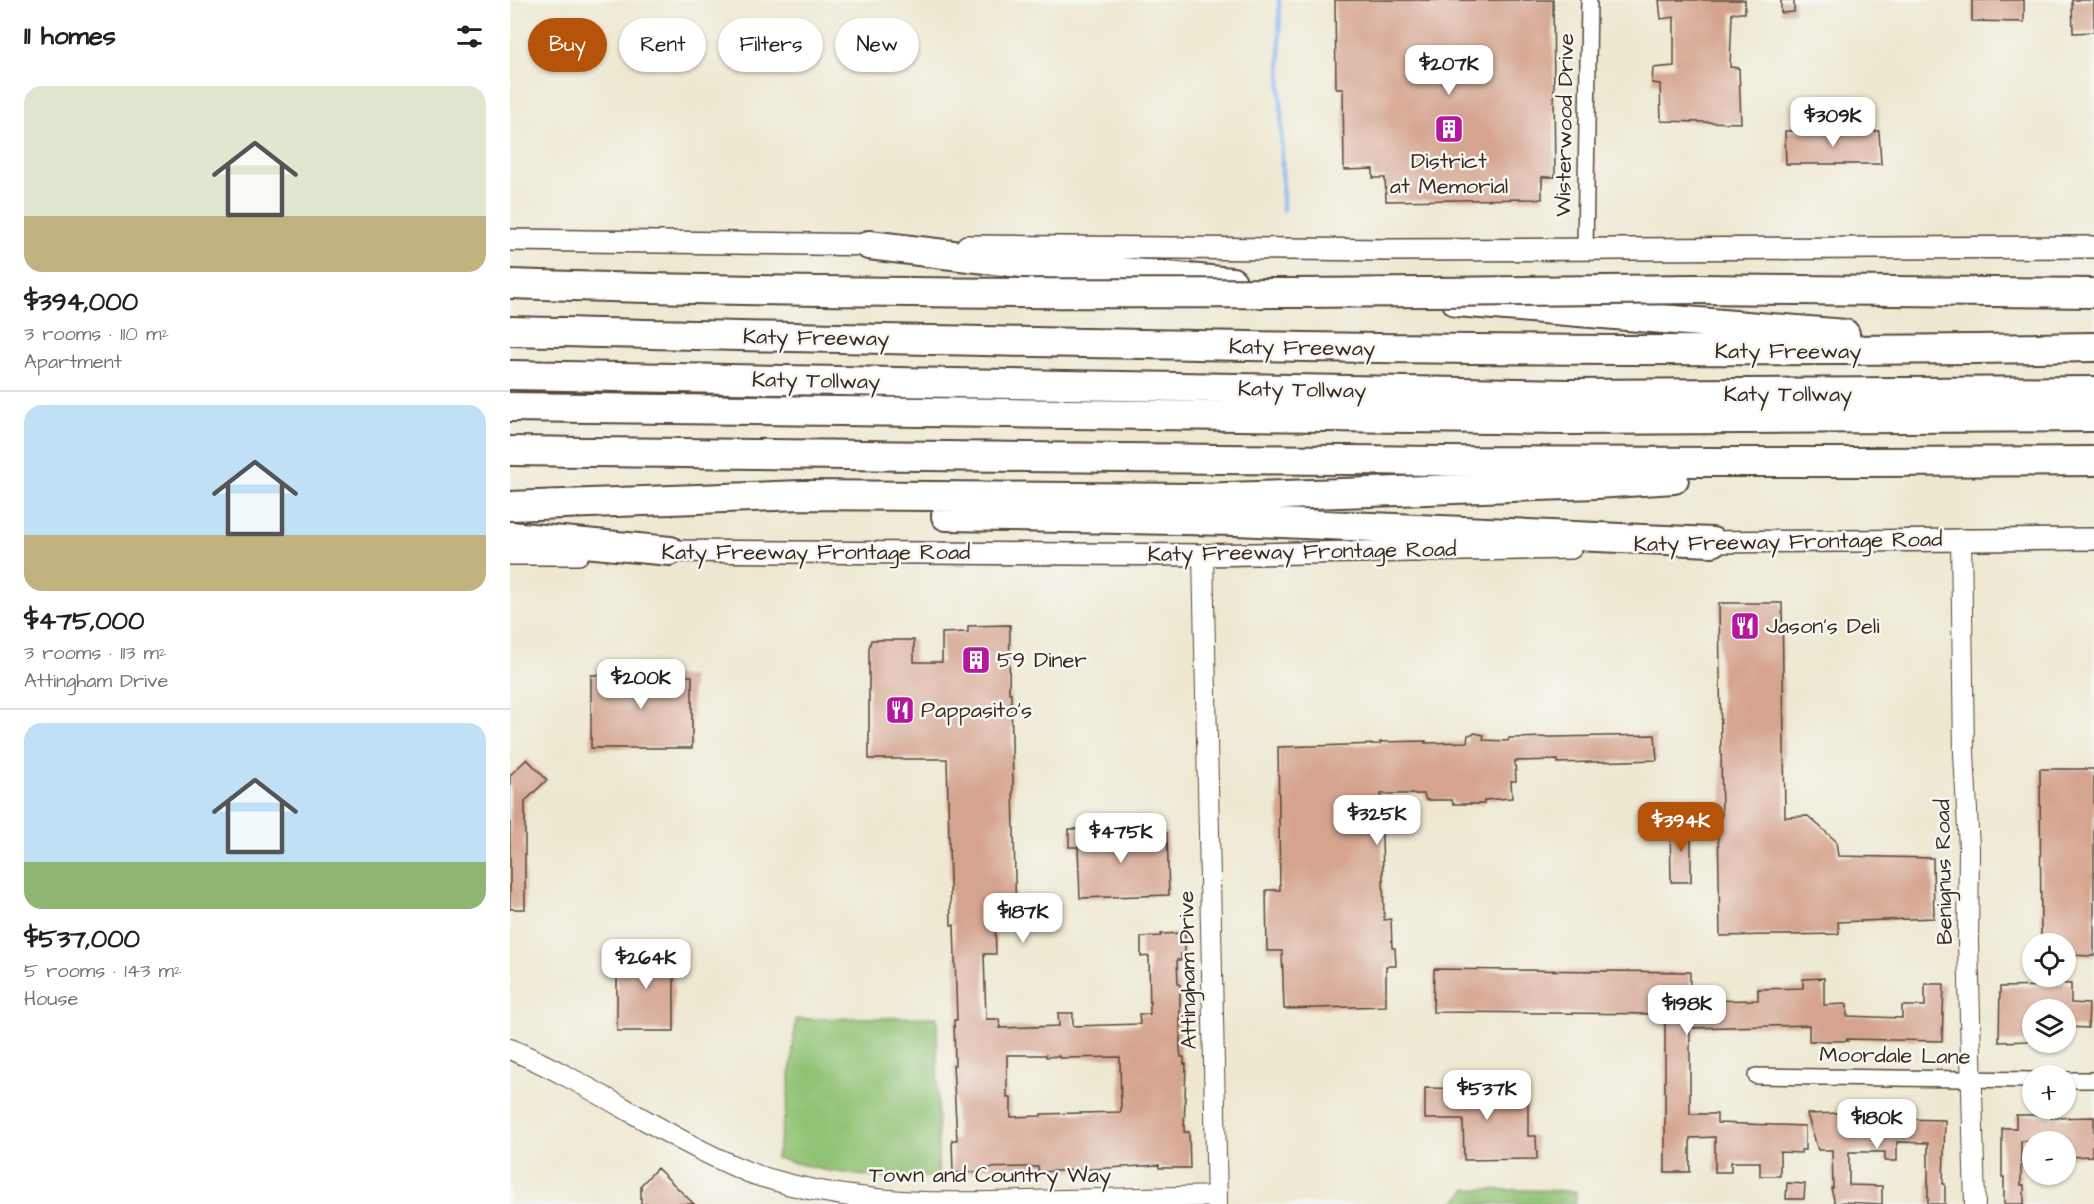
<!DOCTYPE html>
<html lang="en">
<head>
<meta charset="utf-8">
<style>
	:root { --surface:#fff; --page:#f2f2f2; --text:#202124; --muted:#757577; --line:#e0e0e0; --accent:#b45309 }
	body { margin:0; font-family:"Architects Daughter",sans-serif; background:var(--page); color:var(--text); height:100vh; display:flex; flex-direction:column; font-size:22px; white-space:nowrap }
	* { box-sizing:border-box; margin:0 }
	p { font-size:20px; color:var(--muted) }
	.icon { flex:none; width:33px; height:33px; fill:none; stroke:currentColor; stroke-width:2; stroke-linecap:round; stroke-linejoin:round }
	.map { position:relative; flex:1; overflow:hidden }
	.panel { display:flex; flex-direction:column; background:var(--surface); width:510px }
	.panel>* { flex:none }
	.hud { position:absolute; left:18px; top:18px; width:570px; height:54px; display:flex; gap:12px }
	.buttons { position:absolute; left:1512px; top:933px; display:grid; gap:12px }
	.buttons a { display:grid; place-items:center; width:54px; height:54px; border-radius:50%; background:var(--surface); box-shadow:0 2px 4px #0004; font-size:30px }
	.price { position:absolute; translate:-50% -51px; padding:0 14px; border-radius:12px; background:#fff; color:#222; font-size:20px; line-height:39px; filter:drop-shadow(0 2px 3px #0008) }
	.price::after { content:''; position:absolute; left:50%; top:36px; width:18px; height:14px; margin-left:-9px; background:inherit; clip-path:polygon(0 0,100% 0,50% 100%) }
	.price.on { background:var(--accent); color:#fff }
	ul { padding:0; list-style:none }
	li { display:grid; align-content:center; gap:12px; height:318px; padding:0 24px }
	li+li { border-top:2px solid var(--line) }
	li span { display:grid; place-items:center; height:186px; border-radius:18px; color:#555 }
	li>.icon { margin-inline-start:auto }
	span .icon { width:108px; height:108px; fill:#fffc; stroke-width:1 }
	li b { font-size:26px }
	h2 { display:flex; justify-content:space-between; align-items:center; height:72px; padding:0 24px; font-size:26px }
	.pill { padding:0 21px; border-radius:27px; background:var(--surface); box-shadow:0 2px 4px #0004; font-size:21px; line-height:54px }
	.pill.on { background:var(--accent); color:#fff }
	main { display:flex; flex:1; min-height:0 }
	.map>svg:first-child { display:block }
</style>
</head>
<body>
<main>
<section class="panel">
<h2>11 homes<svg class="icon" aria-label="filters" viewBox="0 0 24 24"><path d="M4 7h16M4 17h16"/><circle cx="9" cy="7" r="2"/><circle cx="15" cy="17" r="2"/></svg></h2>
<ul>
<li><span style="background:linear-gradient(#dfe7d0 70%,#c2b280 0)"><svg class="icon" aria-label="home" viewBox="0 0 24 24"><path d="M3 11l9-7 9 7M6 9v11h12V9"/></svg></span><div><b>$394,000</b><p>3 rooms · 110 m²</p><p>Apartment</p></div></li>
<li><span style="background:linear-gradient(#bfe0f5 70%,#c2b280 0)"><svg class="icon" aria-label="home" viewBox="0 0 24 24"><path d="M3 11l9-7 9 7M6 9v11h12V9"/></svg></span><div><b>$475,000</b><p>3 rooms · 113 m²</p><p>Attingham Drive</p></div></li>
<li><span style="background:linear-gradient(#bfe0f5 75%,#8fb573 0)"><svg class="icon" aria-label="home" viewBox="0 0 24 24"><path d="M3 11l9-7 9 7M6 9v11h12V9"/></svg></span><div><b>$537,000</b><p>5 rooms · 143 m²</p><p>House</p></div></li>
</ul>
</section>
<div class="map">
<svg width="1584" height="1204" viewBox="0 0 1584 1204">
	<rect width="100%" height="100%" fill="#f6f6f2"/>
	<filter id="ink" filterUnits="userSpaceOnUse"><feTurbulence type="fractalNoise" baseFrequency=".0167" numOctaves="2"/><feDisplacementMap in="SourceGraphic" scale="12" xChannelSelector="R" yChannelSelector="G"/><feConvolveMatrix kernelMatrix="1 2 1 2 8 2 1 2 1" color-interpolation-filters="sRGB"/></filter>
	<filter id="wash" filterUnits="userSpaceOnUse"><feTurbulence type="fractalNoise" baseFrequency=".008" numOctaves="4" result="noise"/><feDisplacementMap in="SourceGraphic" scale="24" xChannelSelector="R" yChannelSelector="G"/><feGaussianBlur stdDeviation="1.35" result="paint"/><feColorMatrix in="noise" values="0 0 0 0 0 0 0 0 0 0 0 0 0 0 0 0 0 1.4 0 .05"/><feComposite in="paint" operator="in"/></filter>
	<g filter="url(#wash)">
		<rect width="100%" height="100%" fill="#eee8d0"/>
		<path fill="#90c273" stroke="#667648" stroke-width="1.5" d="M427,1017L428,1177L370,1178L313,1170L266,1158L277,1105L286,1019Z
			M957,1189L1066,1191V1204H943Z"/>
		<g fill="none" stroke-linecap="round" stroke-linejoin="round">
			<path stroke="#85b5f0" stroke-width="4.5" d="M769,0L773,210"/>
		</g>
		<g id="blocks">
			<path fill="#d5a48f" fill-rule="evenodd" d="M825,0H1043L1045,177H1032V199L876,201L875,178H863V169L834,170L833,89H826Z
				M1149,0H1235V13H1222L1220,67L1229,68L1231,123L1151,121L1150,84L1142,83L1143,68L1164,66V17L1151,19Z
				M1271,0H1284V12L1271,13Z
				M1462,0H1514V22L1462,21Z
				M1562,0H1584V32L1563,33Z
				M1275,131H1369L1371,164H1276Z
				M1209,603H1272L1275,817L1298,816L1326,841L1328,856L1423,858L1424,918L1328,922L1329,934L1210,936L1208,820L1212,818Z
				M500,625L499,693H501L506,924H485L486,954H474L476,1019H489L490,1028L549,1026L548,1013H563V1026L630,1024L629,1014H640L639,956L631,957V937L651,936V934L675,933V954H671V960H667L668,984L670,985V1048L671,1057H674V1064H676L674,1132H679L680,1168H649V1165L529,1172L528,1167H515L471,1168V1172L443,1173L442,1140H447L443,1065H445L444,1020H447L444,925H441L437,759H359V648L361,640H404V662H432V633L458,632V626ZM497,1055H536V1057L549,1056V1058L610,1057L611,1112L531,1114V1116L501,1117V1098H497Z
				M111,665H142V676H182V748H81V675H111Z
				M965,733L974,735L973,740L998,741L999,738L1145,735L1147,760L1048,763V760L1005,761L1006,781H1001L1002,798L974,800V804H943L942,800H916L914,794H871L874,920L881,919L882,948H885L886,966H876V1006L774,1009L772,951H757L756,890H770L768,747L870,744V742L916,741L915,743L957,742L958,735Z
				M17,759L37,780L15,801V909H0V775Z
				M1530,769H1584V956L1556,955V944H1531Z
				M1160,825H1181V882H1161Z
				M559,829H577V834L657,833L659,895L570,898L568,847H559Z
				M107,950H164V1031H107Z
				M924,969L1180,972V1001L1248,1000V989L1293,988V979L1314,978V1005L1337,1004V1016L1392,1018V1006H1415V984H1434L1432,1041L1337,1039L1338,1041H1299V1025L1180,1028V1114H1207V1123L1295,1126V1150H1291V1153L1270,1152V1176H1250V1162H1221V1172H1205V1137L1180,1138V1172H1155V1014L923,1012Z
				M1545,983L1561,984V1003L1579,1004L1578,1028L1556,1027V1010H1522V1041L1489,1042L1490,987L1545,986Z
				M915,1088L1018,1090V1136H1026L1027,1159L954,1160L953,1119H915Z
				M1334,1113V1115L1388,1116V1119L1435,1120L1433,1184H1435V1204H1418V1143L1387,1142V1161H1375V1152H1339V1185L1372,1186V1204L1333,1202L1325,1204L1321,1188H1323L1322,1150H1308L1297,1114Z
				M1506,1115H1541V1118L1584,1117V1146H1582V1156L1556,1157V1142L1511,1141V1185H1514V1204H1494V1177H1492V1128H1506Z
				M147,1168L184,1204H131V1185Z
				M1277,1183L1295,1184L1294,1199H1276Z"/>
		</g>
	</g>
	<g filter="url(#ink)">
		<use href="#blocks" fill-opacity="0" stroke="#564639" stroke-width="1.5"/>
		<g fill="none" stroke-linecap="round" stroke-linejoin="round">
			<g stroke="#564639" stroke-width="18">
				<path id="minor" d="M1075,250L1079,0
					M1246,1076L1522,1080
					M1556,1080H1584"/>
			</g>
			<g stroke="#564639" stroke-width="22">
				<path id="tertiary" d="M1451,539L1454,753L1459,849L1458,943L1465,1204
					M693,555L707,1204
					M0,1049C83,1084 155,1138 238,1172C250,1177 264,1180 277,1184C357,1204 434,1204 516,1201C580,1199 644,1198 707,1196"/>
			</g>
			<g stroke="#564639" stroke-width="24">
				<path id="secondary" d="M0,240L374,245
					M457,246L880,250L1584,247
					M1188,542L1584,539
					M148,551L693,555L1061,548
					M0,554H68"/>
			</g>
			<g stroke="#564639" stroke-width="32">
				<path id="motorway" d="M359,245L501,262L722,282
					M1187,289L1584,293
					M947,302L1335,334
					M0,331C528,342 1056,357 1584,347
					M0,375L1059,394L1584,391
					M0,407L1057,420L1584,417
					M0,451C528,457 1056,465 1584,461
					M0,506L292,495L688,498L1086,484L1164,479
					M436,516L726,521L1202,542
					M0,536L160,551"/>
			</g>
			<use href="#minor" stroke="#fff" stroke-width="15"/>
			<use href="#tertiary" stroke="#fff" stroke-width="20"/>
			<use href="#secondary" stroke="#fff" stroke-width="21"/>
			<use href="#motorway" stroke="#fff" stroke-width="28"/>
			<g stroke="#564639" stroke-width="32" stroke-linecap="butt">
				<path id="motorway-bridge" d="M0,284C396,297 791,294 1187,289"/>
			</g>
			<use href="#motorway-bridge" stroke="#fff" stroke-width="28"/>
		</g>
	</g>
	<defs>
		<g id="building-square" transform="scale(1.5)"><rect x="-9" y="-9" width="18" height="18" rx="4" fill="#b5179e" stroke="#f6f6f2"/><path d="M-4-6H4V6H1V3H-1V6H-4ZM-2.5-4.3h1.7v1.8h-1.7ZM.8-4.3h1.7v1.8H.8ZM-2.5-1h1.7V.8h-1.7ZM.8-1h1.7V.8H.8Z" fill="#fff"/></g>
		<g id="restaurant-square" transform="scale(1.5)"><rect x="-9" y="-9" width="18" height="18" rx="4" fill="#b5179e" stroke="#f6f6f2"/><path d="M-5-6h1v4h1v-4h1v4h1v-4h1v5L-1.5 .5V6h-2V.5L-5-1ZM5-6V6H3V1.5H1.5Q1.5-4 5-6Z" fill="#fff"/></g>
	</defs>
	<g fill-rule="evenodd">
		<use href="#building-square" x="939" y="129"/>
		<use href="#restaurant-square" x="1235" y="626"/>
		<use href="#building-square" x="466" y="660"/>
		<use href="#restaurant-square" x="390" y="710"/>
	</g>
	<g text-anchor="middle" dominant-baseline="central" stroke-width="5" stroke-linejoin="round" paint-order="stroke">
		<g font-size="22" fill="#3b2a1e" stroke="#f6f6f2">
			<text transform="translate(1055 125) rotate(-89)">Wisterwood Drive</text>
			<text transform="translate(306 338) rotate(1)">Katy Freeway</text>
			<text transform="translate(792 348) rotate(1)">Katy Freeway</text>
			<text x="1278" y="351">Katy Freeway</text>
			<text transform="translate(306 381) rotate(1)">Katy Tollway</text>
			<text transform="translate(792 390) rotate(1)">Katy Tollway</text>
			<text x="1278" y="394">Katy Tollway</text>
			<text transform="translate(1278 542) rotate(-1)">Katy Freeway Frontage Road</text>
			<text x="306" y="552">Katy Freeway Frontage Road</text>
			<text transform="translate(792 552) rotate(-1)">Katy Freeway Frontage Road</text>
			<text transform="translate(1434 872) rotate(-91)">Benignus Road</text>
			<text transform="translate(678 970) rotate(-91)">Attingham Drive</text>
			<text transform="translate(1385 1056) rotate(1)">Moordale Lane</text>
			<text x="480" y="1175">Town and Country Way</text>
		</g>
		<g font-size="22" fill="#3b2a1e" stroke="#f6f6f2" text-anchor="start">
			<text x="939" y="161" text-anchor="middle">District<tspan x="939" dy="25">at Memorial</tspan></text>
			<text x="1256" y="626">Jason's Deli</text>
			<text x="487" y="660">59 Diner</text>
			<text x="411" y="710">Pappasito's</text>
		</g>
	</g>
</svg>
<div class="buttons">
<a><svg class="icon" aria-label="locate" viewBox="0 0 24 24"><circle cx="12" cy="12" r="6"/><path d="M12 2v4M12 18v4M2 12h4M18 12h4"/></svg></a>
<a><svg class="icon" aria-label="layers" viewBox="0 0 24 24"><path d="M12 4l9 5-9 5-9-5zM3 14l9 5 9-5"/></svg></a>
<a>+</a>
<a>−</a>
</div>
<b class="price" style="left:939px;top:96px">$207K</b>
<b class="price" style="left:1323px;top:148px">$309K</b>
<b class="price" style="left:131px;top:710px">$200K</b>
<b class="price" style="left:867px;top:846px">$325K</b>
<b class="price on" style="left:1171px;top:853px">$394K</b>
<b class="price" style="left:611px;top:864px">$475K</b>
<b class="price" style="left:513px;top:944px">$187K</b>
<b class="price" style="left:136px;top:990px">$264K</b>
<b class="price" style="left:1177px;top:1036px">$198K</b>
<b class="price" style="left:977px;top:1121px">$537K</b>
<b class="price" style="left:1367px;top:1150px">$180K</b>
<div class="hud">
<a class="pill on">Buy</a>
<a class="pill">Rent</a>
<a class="pill">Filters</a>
<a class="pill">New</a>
</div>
</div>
</main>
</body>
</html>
